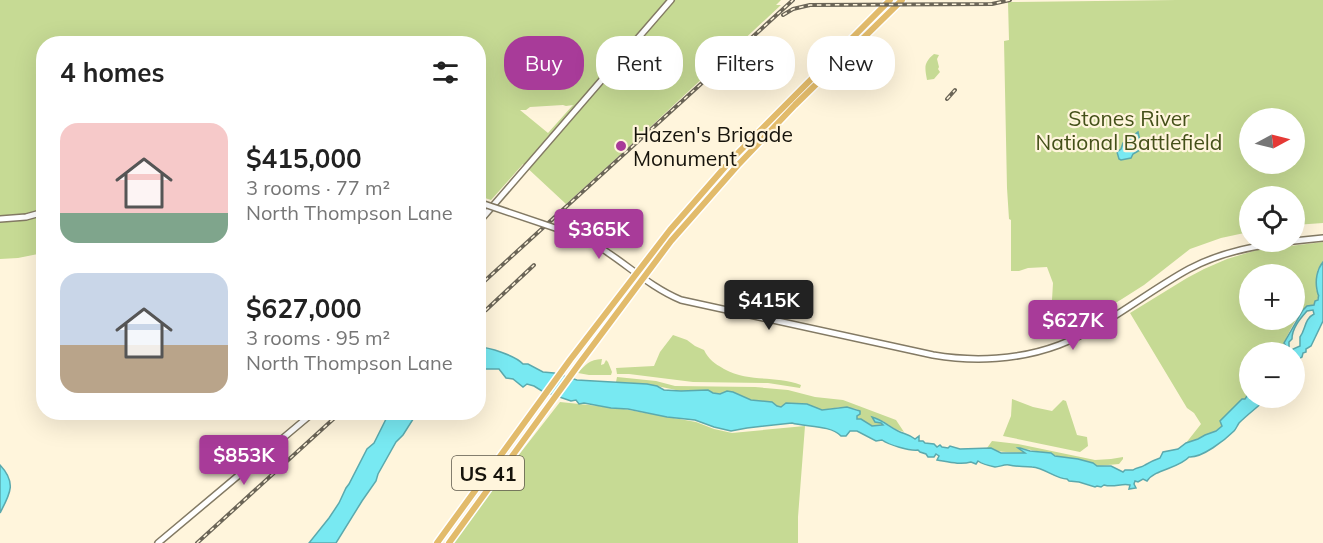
<!DOCTYPE html>
<html lang="en">
<head>
<meta charset="utf-8">
<style>
	:root { --surface:#fff; --page:#f6f6f6; --text:#222; --muted:#767676; --accent:#a83b99 }
	body { margin:0; font-family:Mulish,sans-serif; background:var(--page); color:var(--text); height:100vh; display:flex; flex-direction:column; font-size:22px; white-space:nowrap }
	* { box-sizing:border-box; margin:0 }
	p { font-size:20px; color:var(--muted) }
	.icon { flex:none; width:33px; height:33px; fill:none; stroke:currentColor; stroke-width:2; stroke-linecap:round; stroke-linejoin:round }
	.map { position:relative; flex:1; overflow:hidden }
	.drawer { position:absolute; left:36px; top:36px; width:450px; height:384px; display:flex; flex-direction:column; background:var(--surface); border-radius:24px; box-shadow:0 6px 24px #0002 }
	.drawer>* { flex:none }
	.banner { position:absolute; left:504px; top:36px; width:570px; height:54px; display:flex; gap:12px }
	.needle { width:39px; rotate:83deg }
	.buttons { position:absolute; left:1239px; top:108px; display:grid; gap:12px }
	.buttons a { display:grid; place-items:center; width:66px; height:66px; border-radius:50%; background:var(--surface); box-shadow:0 6px 24px #0002; font-size:30px }
	.price { position:absolute; translate:-50% -51px; padding:0 14px; border-radius:6px; background:var(--accent); color:#fff; font-size:20px; line-height:39px; filter:drop-shadow(0 2px 3px #0008) }
	.price::after { content:''; position:absolute; left:50%; top:36px; width:18px; height:14px; margin-left:-9px; background:inherit; clip-path:polygon(0 0,100% 0,50% 100%) }
	.price.on { background:#222; color:#fff }
	ul { padding:0; list-style:none }
	li { display:flex; align-items:center; gap:18px; height:150px; padding:0 24px }
	li span { display:grid; place-items:center; flex:none; width:168px; height:120px; border-radius:18px; color:#555 }
	li>.icon { margin-inline-start:auto }
	span .icon { width:72px; height:72px; fill:#fffc; stroke-width:1 }
	li b { font-size:26px }
	h2 { display:flex; justify-content:space-between; align-items:center; height:72px; padding:0 24px; font-size:26px }
	.chip { padding:0 21px; border-radius:24px; background:var(--surface); box-shadow:0 6px 24px #0002; font-size:21px; line-height:54px }
	.chip.on { background:var(--accent); color:#fff }
	.map>svg:first-child { display:block }
</style>
</head>
<body>
<div class="map">
<svg width="1323" height="543" viewBox="0 0 1323 543">
	<rect width="100%" height="100%" fill="#fff5dc"/>
	<path fill="#c6da94" fill-rule="evenodd" d="M0,0H781L776,5H781L632,144L566,204L523,164L491,200L479,196L478,44H44L43,253L18,258L0,259ZM563,105L566,106L573,105L548,133L520,110H526L530,107Z
		M1177,0H1323V223L1295,225L1294,196H1250L1249,232L1221,238L1190,249L1144,285L1122,299L1089,319L1056,332L1051,317L1053,283L1047,267L1028,268L1019,271H1011V220L1009,219L1007,188L1004,41L1009,40L1008,2ZM1250,118H1294V164H1250Z
		M934,54L939,55L937,59L939,67L938,69L940,72L934,79L927,80C925,68 923,63 934,54Z
		M1323,242V262L1317,271L1316,289L1319,296L1314,305C1310,305 1308,305 1305,308C1298,313 1288,334 1284,343L1286,346V352H1250L1249,396L1245,399H1242L1220,421L1222,426C1213,434 1198,439 1186,443L1201,424L1194,413L1187,408L1130,313L1187,278L1204,269L1227,259L1257,250ZM1250,274H1294V320H1250Z
		M673,335L687,340L695,346L704,350C709,360 714,363 724,369C750,383 775,375 801,385L800,388L768,383L693,382L629,374H617L616,368L654,366L660,352Z
		M602,359L601,365L604,364L606,360L608,362L612,372L611,375H589L578,373C586,364 589,360 602,359Z
		M617,377L656,381L675,386L755,387L788,390L815,397L843,400L896,420L904,432L895,429L883,421L881,423L884,425L872,426L861,419H857L856,416L860,414L857,409L841,407L822,410L807,404L786,403L781,407L777,406L772,402L751,400L727,391L720,394L713,393L708,390L681,391L647,384L616,382Z
		M1012,399L1033,407L1052,411L1063,400L1066,401L1077,435L1087,437L1088,446L1080,452L1003,436L1011,416Z
		M560,402L618,408L696,422L714,429L732,433L805,426L798,517V543H450Z
		M992,441L1018,444L1095,460L1111,459L1123,457V459L1119,464L1097,466C1088,460 1078,460 1068,459C1061,458 1055,455 1049,454C1040,451 1030,450 1020,448L1026,453C1012,452 1000,453 987,448Z"/>
	<path fill="#78e9f2" stroke="#5ba9ad" stroke-width="1.5" d="M1138,132L1141,145L1140,150L1133,154L1131,158L1121,160L1119,159L1117,152L1121,149L1123,143C1131,141 1133,135 1138,132Z
		M1323,262V321L1311,346L1306,349V352L1303,353L1302,357L1297,360L1296,366H1295L1294,352H1291L1293,349L1300,346V337C1306,329 1304,319 1314,314L1313,310L1307,311C1300,319 1292,328 1292,339L1289,342V352H1286V346L1284,343L1303,310L1307,306L1314,305L1315,301L1318,300C1319,291 1319,300 1317,290C1315,280 1317,269 1323,262Z
		M478,347C489,347 516,356 523,364H528L543,372L554,373L577,380L647,384L657,386L664,390L681,391L708,390L713,393L720,394L727,391L733,392L751,400L772,402L777,406L781,407L786,403L807,404L822,410L847,407L860,411V414L857,416V419H861L872,426L883,425L881,423L875,422L872,417C883,420 888,426 898,431C904,434 909,434 915,439L919,436V441H923L925,443L934,444L937,447L940,445L942,447L948,448L950,446L960,449L991,448L1001,453H1025L1018,448H1020L1030,451L1051,453L1055,456L1078,459L1093,463L1097,466H1111L1123,472L1125,470H1133C1137,467 1141,468 1145,465C1150,462 1154,460 1160,458L1163,452L1178,449L1186,443L1198,439L1205,435L1216,431L1222,426L1220,421L1242,399H1245L1249,393L1250,398H1267C1258,407 1248,414 1239,423C1237,426 1236,429 1234,431C1225,440 1202,458 1189,457C1178,469 1155,469 1147,481L1143,479L1138,482L1135,481L1134,484L1136,488L1129,489L1130,485C1121,483 1114,488 1104,485L1101,487L1097,486L1095,487L1079,482L1069,481L1067,479C1056,479 1045,468 1032,467C1023,466 1017,467 1009,465C1004,464 1000,467 995,467C990,466 982,464 978,461L976,464L971,462C960,465 949,462 937,460L939,456L936,454L934,457H928L926,454L920,452L918,450C909,451 889,445 882,440L876,441L857,431H850L846,436H841C831,425 805,427 792,423L747,428L731,431L714,427L695,420L667,417L628,409L611,408L584,403L579,404L576,400L571,401L542,391L534,386L527,384L523,387L513,379L506,378L499,369H483L479,366Z
		M387,413H417L403,435L396,442L378,474L376,481L362,501L336,543H309L329,518L339,503L346,488L349,484L367,449L374,443L386,419Z
		M0,465C17,483 10,494 0,513Z"/>
	<g fill="none" stroke-linecap="round" stroke-linejoin="round">
		<g stroke="#837a64" stroke-width="8">
			<path id="secondary" d="M0,219L26,217L44,212
				M478,223L671,0
				M570,233C582,238 593,243 604,250C630,267 652,288 681,300L933,355C974,362 1019,360 1059,345C1106,327 1145,293 1189,269C1221,252 1255,245 1290,242
				M1294,241L1323,238
				M158,543L314,412"/>
		</g>
		<g stroke="#fff" stroke-width="9">
			<path id="primary" d="M437,543L570,360L670,230L732,159L890,0
				M449,543L579,364L671,241L738,165L795,105L902,0"/>
		</g>
		<use href="#secondary" stroke="#fff" stroke-width="5"/>
		<use href="#primary" stroke="#e2bb6b" stroke-width="6"/>
		<g stroke="#6b6557" stroke-width="4">
			<path id="rail" d="M783,15L793,9L810,5L992,4L1010,0
				M947,99L955,90
				M478,287L793,0
				M478,315L486,310L534,265
				M197,543L341,412"/>
		</g>
		<use href="#rail" stroke="#fff5dc" stroke-width="1.5" stroke-dasharray="4.5" stroke-linecap="butt"/>
		<g stroke="#837a64" stroke-width="8" stroke-linecap="butt">
			<path id="secondary-bridge" d="M478,202L570,233"/>
		</g>
		<use href="#secondary-bridge" stroke="#fff" stroke-width="5"/>
	</g>
	<circle fill="#a83b99" stroke="#fff5dc" stroke-width="2" cx="621" cy="146" r="6"/>
	<g text-anchor="middle" dominant-baseline="central" stroke-width="4.5" stroke-linejoin="round" paint-order="stroke">
		<rect fill="#fff5dc" stroke="#5c574a" stroke-width="1.5" x="452" y="456" width="72" height="34" rx="4.5"/>
		<g font-size="20" font-weight="bold" fill="#16130b">
			<text x="488" y="473">US 41</text>
		</g>
		<g font-size="21" fill="#445019" stroke="#fff5dc">
			<text x="1129" y="118">Stones River<tspan x="1129" dy="24">National Battlefield</tspan></text>
		</g>
		<g font-size="21" fill="#16130b" stroke="#fff5dc" text-anchor="start">
			<text x="633" y="134">Hazen's Brigade<tspan x="633" dy="24">Monument</tspan></text>
		</g>
	</g>
</svg>
<div class="buttons">
<a><svg class="needle" viewBox="-14 -14 28 28"><path d="M0-13l5 13h-10z" fill="#e53935"/><path d="M0 13l5-13h-10z" fill="#767676"/></svg></a>
<a><svg class="icon" aria-label="locate" viewBox="0 0 24 24"><circle cx="12" cy="12" r="6"/><path d="M12 2v4M12 18v4M2 12h4M18 12h4"/></svg></a>
<a>+</a>
<a>−</a>
</div>
<b class="price" style="left:599px;top:260px">$365K</b>
<b class="price on" style="left:769px;top:331px">$415K</b>
<b class="price" style="left:1073px;top:351px">$627K</b>
<b class="price" style="left:244px;top:486px">$853K</b>
<div class="banner">
<a class="chip on">Buy</a>
<a class="chip">Rent</a>
<a class="chip">Filters</a>
<a class="chip">New</a>
</div>
<section class="drawer">
<h2>4 homes<svg class="icon" aria-label="filters" viewBox="0 0 24 24"><path d="M4 7h16M4 17h16"/><circle cx="9" cy="7" r="2"/><circle cx="15" cy="17" r="2"/></svg></h2>
<ul>
<li><span style="background:linear-gradient(#f6c9c9 75%,#7fa58c 0)"><svg class="icon" aria-label="home" viewBox="0 0 24 24"><path d="M3 11l9-7 9 7M6 9v11h12V9"/></svg></span><div><b>$415,000</b><p>3 rooms · 77 m²</p><p>North Thompson Lane</p></div></li>
<li><span style="background:linear-gradient(#c9d6e8 60%,#b9a48a 0)"><svg class="icon" aria-label="home" viewBox="0 0 24 24"><path d="M3 11l9-7 9 7M6 9v11h12V9"/></svg></span><div><b>$627,000</b><p>3 rooms · 95 m²</p><p>North Thompson Lane</p></div></li>
</ul>
</section>
</div>
</body>
</html>
